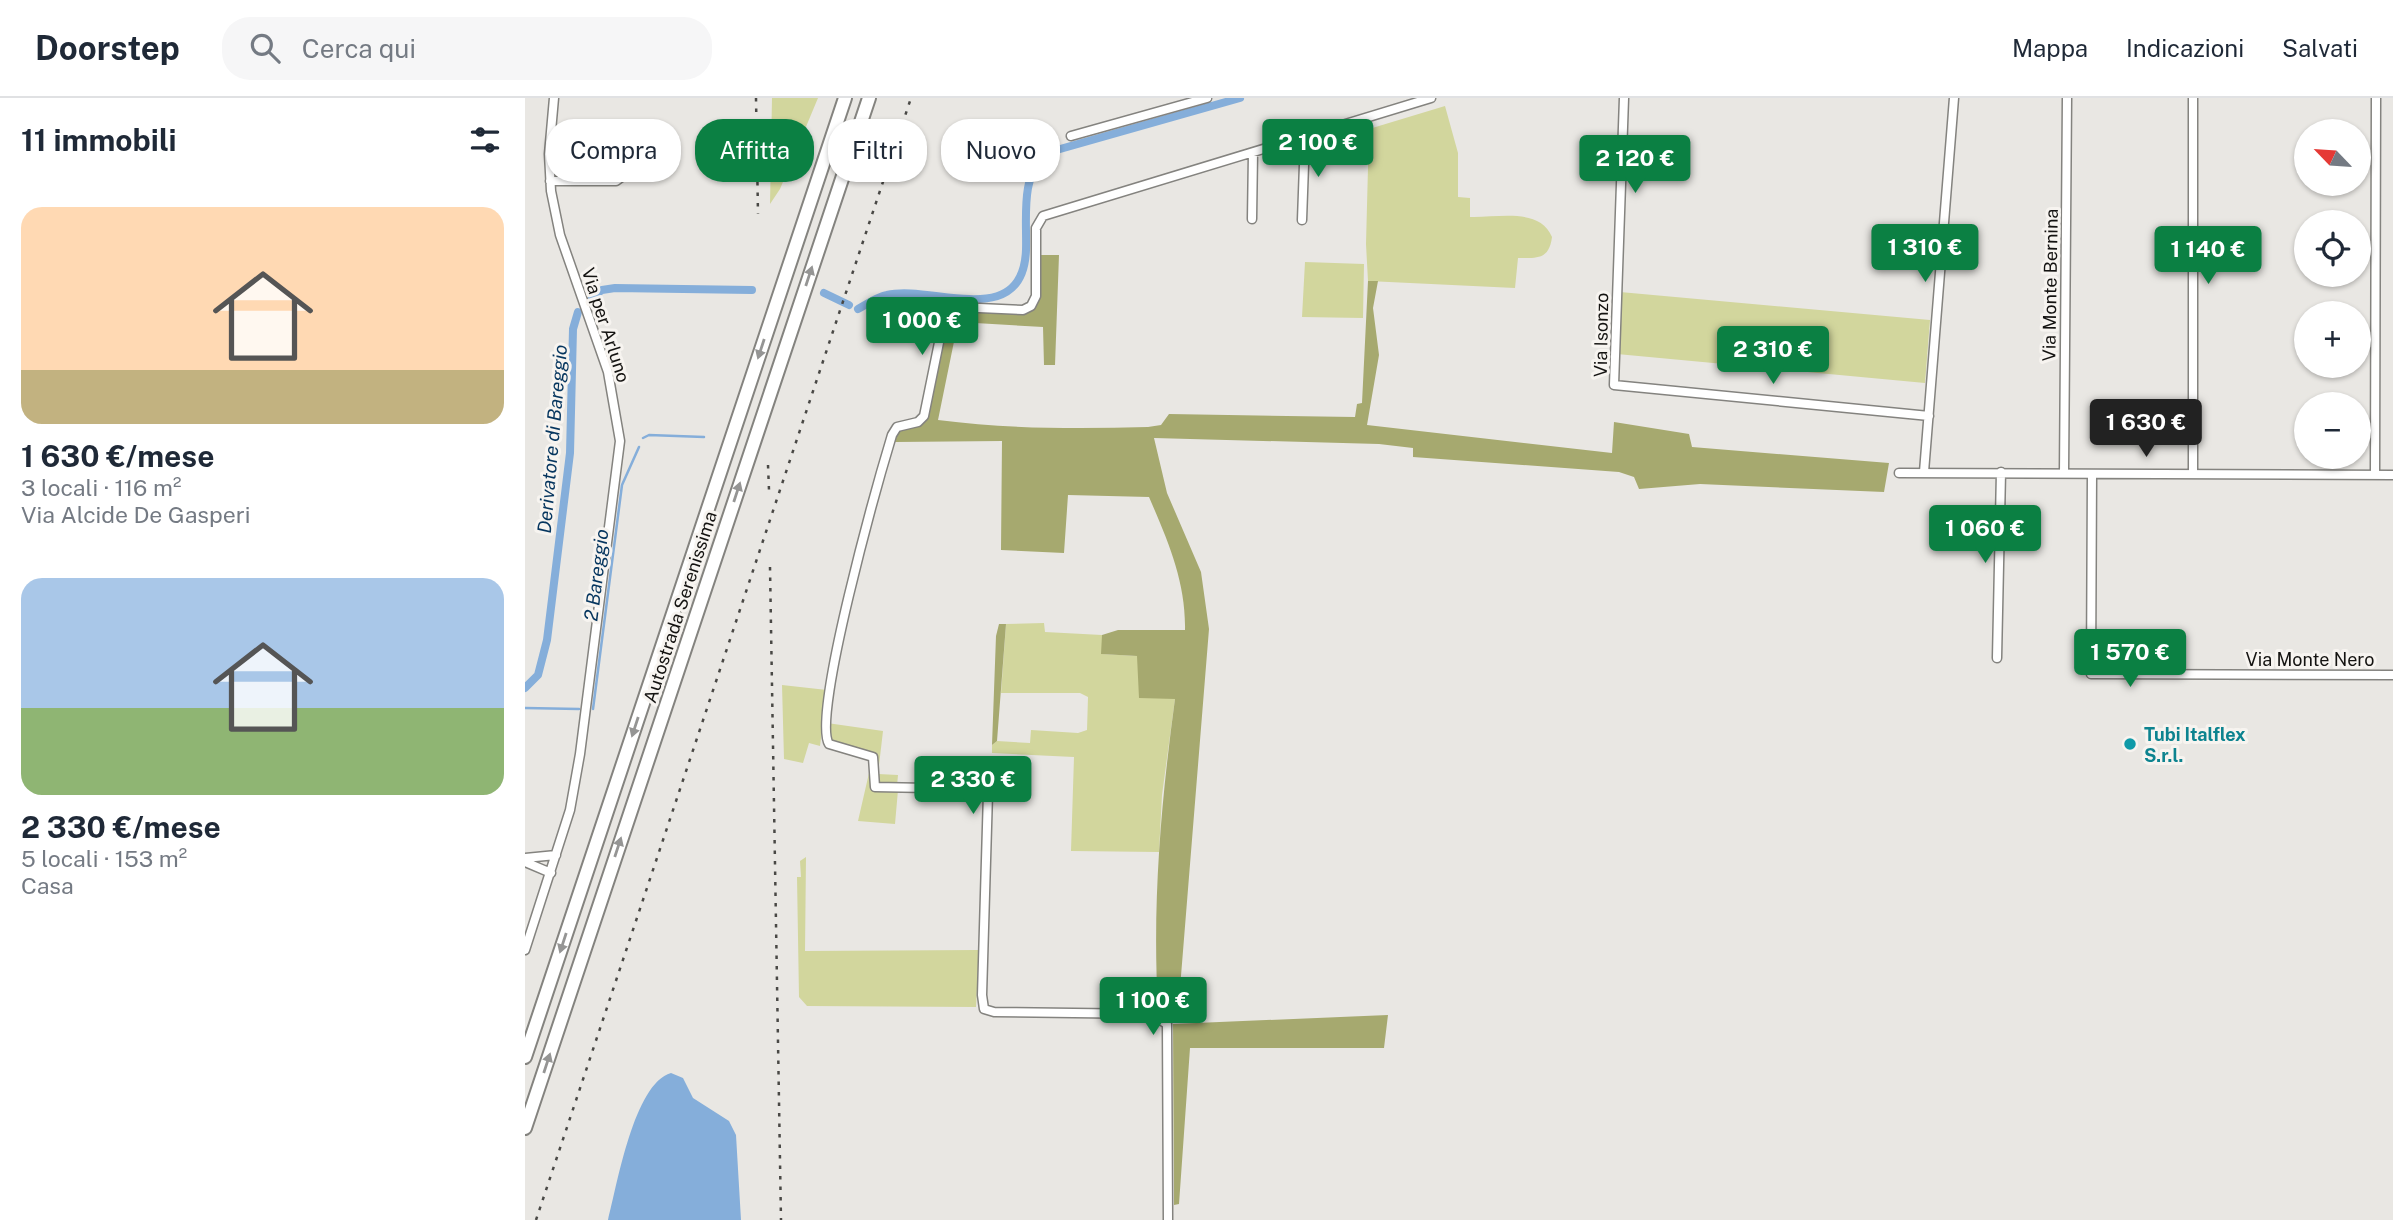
<!DOCTYPE html>
<html lang="it">
<head>
<meta charset="utf-8">
<style>
	:root { --surface:#fff; --page:#f6f6f7; --text:#1f2937; --muted:#747a83; --line:#e0e1e3; --accent:#0b8043 }
	body { margin:0; font-family:"Public Sans",sans-serif; background:var(--page); color:var(--text); height:100vh; display:flex; flex-direction:column; font-size:26px; white-space:nowrap }
	* { box-sizing:border-box; margin:0 }
	p { font-size:23px; color:var(--muted) }
	.icon { flex:none; width:38px; height:38px; fill:none; stroke:currentColor; stroke-width:2; stroke-linecap:round; stroke-linejoin:round }
	.map { position:relative; flex:1; overflow:hidden }
	.panel { display:flex; flex-direction:column; background:var(--surface); width:525px }
	.panel>* { flex:none }
	.guide { position:absolute; left:21px; top:21px; width:665px; height:63px; display:flex; gap:14px }
	.needle { width:46px; rotate:295deg }
	.buttons { position:absolute; left:1769px; top:21px; display:grid; gap:14px }
	.buttons a { display:grid; place-items:center; width:77px; height:77px; border-radius:50%; background:var(--surface); box-shadow:0 2px 5px #0004; font-size:35px }
	.price { position:absolute; translate:-50% -60px; padding:0 16px; border-radius:7px; background:var(--accent); color:#fff; font-size:23px; line-height:46px; filter:drop-shadow(0 2px 4px #0008) }
	.price::after { content:''; position:absolute; left:50%; top:42px; width:21px; height:16px; margin-left:-10px; background:inherit; clip-path:polygon(0 0,100% 0,50% 100%) }
	.price.selected { background:#222; color:#fff }
	ul { padding:0; list-style:none }
	li { display:grid; align-content:center; gap:14px; height:371px; padding:0 21px }
	li span { display:grid; place-items:center; height:217px; border-radius:21px; color:#555 }
	li>.icon { margin-inline-start:auto }
	span .icon { width:126px; height:126px; fill:#fffc; stroke-width:1 }
	li b { font-size:30px }
	h2 { display:flex; justify-content:space-between; align-items:center; height:84px; padding:0 21px; font-size:30px }
	.tag { padding:0 24px; border-radius:28px; background:var(--surface); box-shadow:0 2px 5px #0004; font-size:24px; line-height:63px }
	.tag.selected { background:var(--accent); color:#fff }
	header { display:flex; align-items:center; gap:42px; box-sizing:border-box; height:98px; padding:0 35px; background:var(--surface); border-bottom:2px solid var(--line) }
	header strong { font-size:33px }
	nav { display:flex; gap:38px; margin-inline-start:auto; font-size:24px }
	.search { width:490px; height:63px; background:var(--page); display:flex; align-items:center; gap:18px; box-sizing:border-box; padding:0 24px; border-radius:28px; color:var(--muted); font-size:26px }
	main { display:flex; flex:1; min-height:0 }
	.map>svg:first-child { display:block }
</style>
</head>
<body>
<header>
<strong>Doorstep</strong>
<div class="search"><svg class="icon" aria-label="search" viewBox="0 0 24 24"><circle cx="10" cy="10" r="6"/><path d="M15 15l6 6"/></svg>Cerca qui</div>
<nav><a>Mappa</a><a>Indicazioni</a><a>Salvati</a></nav>
</header>
<main>
<section class="panel">
<h2>11 immobili<svg class="icon" aria-label="filters" viewBox="0 0 24 24"><path d="M4 7h16M4 17h16"/><circle cx="9" cy="7" r="2"/><circle cx="15" cy="17" r="2"/></svg></h2>
<ul>
<li><span style="background:linear-gradient(#ffd9b3 75%,#c2b280 0)"><svg class="icon" aria-label="home" viewBox="0 0 24 24"><path d="M3 11l9-7 9 7M6 9v11h12V9"/></svg></span><div><b>1 630 €/mese</b><p>3 locali · 116 m²</p><p>Via Alcide De Gasperi</p></div></li>
<li><span style="background:linear-gradient(#a9c7e8 60%,#8fb573 0)"><svg class="icon" aria-label="home" viewBox="0 0 24 24"><path d="M3 11l9-7 9 7M6 9v11h12V9"/></svg></span><div><b>2 330 €/mese</b><p>5 locali · 153 m²</p><p>Casa</p></div></li>
</ul>
</section>
<div class="map">
<svg width="1868" height="1122" viewBox="0 0 1868 1122">
	<rect width="100%" height="100%" fill="#e9e7e3"/>
	<path fill="#d2d69d" d="M247,0H293L255,91L245,106Z
		M920,8L933,55V99L945,100V119C972,120 1015,109 1027,139C1024,162 1012,160 993,160L990,190L843,183L841,146L844,31Z
		M780,164L839,166L838,220L777,219Z
		M1095,194L1405,222L1400,285L1092,256Z
		M519,525L520,534L577,537V556L612,558L650,601L637,697L634,754L546,753L549,659L467,655V647L472,643L505,645L506,632L553,635L562,632L563,599L555,595H476L481,526Z
		M257,587L302,592L295,648L284,645L278,665L259,661Z
		M302,625L358,633L353,676L373,677L372,688L350,684L353,657L307,647Z
		M347,662L345,692H373L370,726L333,723Z
		M281,759L280,853L454,852L451,909L282,908L274,899L272,779H276L275,763Z"/>
	<path fill="#a6a96f" d="M515,157H534L530,267H519L518,229L433,224L413,322C483,331 552,331 623,329L636,327L644,316L830,319L832,306L837,305L843,183H853L848,210L854,257L842,327L1087,355L1089,324L1164,336L1167,349L1364,365L1359,394L1175,386L1114,391L1109,379L1094,374L888,359V350L854,346L629,340L642,395L676,474L684,531L653,915L644,916L633,910C627,806 636,704 650,601L614,600L612,558L576,556L577,537L593,532H660C661,484 643,443 624,399L543,397L539,455L476,452L477,343L370,344L373,332L397,324L421,219L427,211L505,212Z
		M474,526H481L472,643L467,647L471,538Z
		M863,917L859,950H665L654,1106L649,1107L648,926Z"/>
	<path fill="#85aeda" d="M146,975L158,980L168,1000L204,1023L211,1037L216,1122H83C92,1088 109,985 146,975Z"/>
	<g fill="none" stroke-linecap="round" stroke-linejoin="round">
		<path stroke="#85aeda" stroke-width="2.5" d="M118,340L124,337L179,339
			M0,610L54,611
			M68,611L97,387L114,349"/>
		<path stroke="#85aeda" stroke-width="8" d="M299,195L324,207
			M67,199L77,192L90,190L227,192
			M333,211C342,206 352,199 362,197C407,186 498,234 501,152C502,120 495,78 521,55L715,0
			M0,590L13,577L22,542L45,355L48,231L53,214"/>
		<g stroke="#84837f" stroke-width="11">
			<path id="minor" d="M1099,0L1089,287L1404,318
				M546,38L682,0
				M25,83H91L102,75L129,76
				M727,121L728,55
				M777,122L780,39
				M1399,374L1429,0
				M1374,375L1868,377
				M1539,375L1542,0
				M1567,376L1566,576L1868,577
				M1668,376V0
				M1850,376L1851,0
				M1472,560L1476,374
				M0,760L31,757
				M0,764L26,775
				M0,852L45,712L55,656L95,343L83,274L35,137L26,93L24,56L29,0
				M643,1122L642,926L626,916L469,914L459,911L457,897L463,695L458,691L350,689L348,659L304,646C286,619 354,380 367,337L372,329L393,324L399,318L420,215L432,209L498,212L506,208L511,198V130L518,118L906,0"/>
		</g>
		<g stroke="#84837f" stroke-width="16">
			<path id="highway" d="M0,959L320,0
				M0,1030L344,0"/>
		</g>
		<use href="#minor" stroke="#fff" stroke-width="8"/>
		<use href="#highway" stroke="#fff" stroke-width="12"/>
		<path stroke="#494845" stroke-width="2.5" stroke-dasharray="3.5 7" stroke-linecap="butt" d="M231,0L233,116
			M243,367L244,392
			M245,469L256,1122
			M11,1122L386,0"/>
	</g>
	<defs><path id="oneway-solid" d="M-6-.8H1V-3.2L6.5 0L1 3.2V.8H-6Z" transform="scale(1.75)"/></defs>
	<g fill="#959594">
		<use href="#oneway-solid" transform="translate(284 178) rotate(-72)"/>
		<use href="#oneway-solid" transform="translate(236 251) rotate(108)"/>
		<use href="#oneway-solid" transform="translate(212 394) rotate(-72)"/>
		<use href="#oneway-solid" transform="translate(110 629) rotate(108)"/>
		<use href="#oneway-solid" transform="translate(93 749) rotate(-72)"/>
		<use href="#oneway-solid" transform="translate(38 845) rotate(108)"/>
		<use href="#oneway-solid" transform="translate(22 965) rotate(-72)"/>
	</g>
	<circle fill="#0f9aa8" stroke="#f7f4f0" stroke-width="2.5" cx="1605" cy="646" r="7"/>
	<g text-anchor="middle" dominant-baseline="central" stroke-width="6" stroke-linejoin="round" paint-order="stroke">
		<g font-size="18" fill="#141311" stroke="#f7f4f0">
			<text transform="translate(1525 187) rotate(-89)">Via Monte Bernina</text>
			<text transform="translate(81 227) rotate(72)">Via per Arluno</text>
			<text transform="translate(1076 237) rotate(-89)">Via Isonzo</text>
			<text transform="translate(155 509) rotate(-72)">Autostrada Serenissima</text>
			<text x="1785" y="561">Via Monte Nero</text>
		</g>
		<g font-size="18" font-weight="bold" fill="#0d838f" stroke="#f7f4f0" text-anchor="start">
			<text x="1619" y="636">Tubi Italflex<tspan x="1619" dy="21">S.r.l.</tspan></text>
		</g>
		<g font-size="19" font-style="italic" fill="#05355e" stroke="#f7f4f0">
			<text transform="translate(27 341) rotate(-85)">Derivatore di Bareggio</text>
			<text transform="translate(71 477) rotate(-83)">2 Bareggio</text>
		</g>
	</g>
</svg>
<div class="buttons">
<a><svg class="needle" viewBox="-14 -14 28 28"><path d="M0-13l5 13h-10z" fill="#e53935"/><path d="M0 13l5-13h-10z" fill="#747a83"/></svg></a>
<a><svg class="icon" aria-label="locate" viewBox="0 0 24 24"><circle cx="12" cy="12" r="6"/><path d="M12 2v4M12 18v4M2 12h4M18 12h4"/></svg></a>
<a>+</a>
<a>−</a>
</div>
<b class="price" style="left:793px;top:81px">2 100 €</b>
<b class="price" style="left:1110px;top:97px">2 120 €</b>
<b class="price" style="left:1400px;top:186px">1 310 €</b>
<b class="price" style="left:1683px;top:188px">1 140 €</b>
<b class="price" style="left:397px;top:259px">1 000 €</b>
<b class="price" style="left:1248px;top:288px">2 310 €</b>
<b class="price selected" style="left:1621px;top:361px">1 630 €</b>
<b class="price" style="left:1460px;top:467px">1 060 €</b>
<b class="price" style="left:1605px;top:591px">1 570 €</b>
<b class="price" style="left:448px;top:718px">2 330 €</b>
<b class="price" style="left:628px;top:939px">1 100 €</b>
<div class="guide">
<a class="tag">Compra</a>
<a class="tag selected">Affitta</a>
<a class="tag">Filtri</a>
<a class="tag">Nuovo</a>
</div>
</div>
</main>
</body>
</html>
